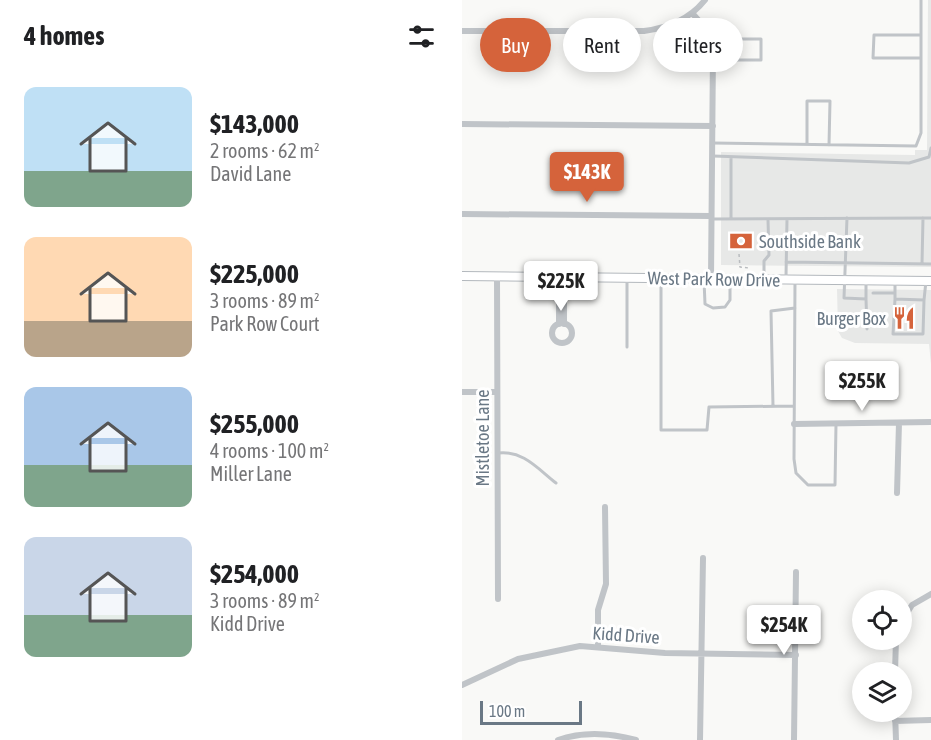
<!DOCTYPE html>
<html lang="en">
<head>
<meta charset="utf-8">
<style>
	:root { --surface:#fff; --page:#f2f2f2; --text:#202124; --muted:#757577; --accent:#d5633b }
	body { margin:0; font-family:"Asap Condensed",sans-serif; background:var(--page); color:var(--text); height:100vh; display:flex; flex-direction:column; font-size:22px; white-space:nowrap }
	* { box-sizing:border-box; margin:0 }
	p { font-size:20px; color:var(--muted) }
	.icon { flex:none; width:33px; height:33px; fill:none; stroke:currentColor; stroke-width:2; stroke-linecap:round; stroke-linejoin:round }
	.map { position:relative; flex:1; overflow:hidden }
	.side { display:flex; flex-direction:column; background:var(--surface); width:462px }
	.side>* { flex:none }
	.banner { position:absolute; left:18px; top:18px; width:360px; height:54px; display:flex; gap:12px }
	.controls { position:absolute; left:390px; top:590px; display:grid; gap:12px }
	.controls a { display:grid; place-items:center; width:60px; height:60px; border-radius:50%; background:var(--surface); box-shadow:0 3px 15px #0003; font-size:30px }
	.scale { position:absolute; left:18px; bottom:15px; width:102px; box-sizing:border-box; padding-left:6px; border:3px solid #6a7885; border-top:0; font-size:16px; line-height:21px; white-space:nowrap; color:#6a7885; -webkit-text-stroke:4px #fff; paint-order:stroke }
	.price { position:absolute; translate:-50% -51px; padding:0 14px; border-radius:6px; background:#fff; color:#222; font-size:20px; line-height:39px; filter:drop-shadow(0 2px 3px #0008) }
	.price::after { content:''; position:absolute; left:50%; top:36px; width:18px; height:14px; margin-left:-9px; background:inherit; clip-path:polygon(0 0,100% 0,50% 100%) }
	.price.active { background:var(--accent); color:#fff }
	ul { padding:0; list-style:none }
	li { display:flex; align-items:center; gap:18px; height:150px; padding:0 24px }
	li span { display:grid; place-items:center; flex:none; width:168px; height:120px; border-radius:12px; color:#555 }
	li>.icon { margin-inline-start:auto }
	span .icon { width:72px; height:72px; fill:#fffc; stroke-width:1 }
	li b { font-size:26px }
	h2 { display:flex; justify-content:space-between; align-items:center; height:72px; padding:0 24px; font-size:26px }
	.chip { padding:0 21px; border-radius:27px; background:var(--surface); box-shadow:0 3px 15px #0003; font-size:21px; line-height:54px }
	.chip.active { background:var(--accent); color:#fff }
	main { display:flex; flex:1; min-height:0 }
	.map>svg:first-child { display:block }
</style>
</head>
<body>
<main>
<section class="side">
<h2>4 homes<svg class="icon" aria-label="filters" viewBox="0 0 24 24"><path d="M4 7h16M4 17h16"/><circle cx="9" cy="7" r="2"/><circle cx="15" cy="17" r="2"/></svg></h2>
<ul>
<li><span style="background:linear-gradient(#bfe0f5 70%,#7fa58c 0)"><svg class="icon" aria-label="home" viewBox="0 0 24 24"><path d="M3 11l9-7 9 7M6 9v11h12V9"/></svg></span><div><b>$143,000</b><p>2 rooms · 62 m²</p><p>David Lane</p></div></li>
<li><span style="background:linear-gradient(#ffd9b3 70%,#b9a48a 0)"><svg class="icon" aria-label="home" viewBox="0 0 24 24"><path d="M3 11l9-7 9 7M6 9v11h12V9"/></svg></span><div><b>$225,000</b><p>3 rooms · 89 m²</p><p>Park Row Court</p></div></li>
<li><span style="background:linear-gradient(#a9c7e8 65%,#7fa58c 0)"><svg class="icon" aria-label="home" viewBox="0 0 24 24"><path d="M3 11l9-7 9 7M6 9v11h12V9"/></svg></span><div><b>$255,000</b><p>4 rooms · 100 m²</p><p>Miller Lane</p></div></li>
<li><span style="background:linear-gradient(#c9d6e8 65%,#7fa58c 0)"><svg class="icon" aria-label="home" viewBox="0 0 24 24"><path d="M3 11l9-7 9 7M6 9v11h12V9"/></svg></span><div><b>$254,000</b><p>3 rooms · 89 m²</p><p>Kidd Drive</p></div></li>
</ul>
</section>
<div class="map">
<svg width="469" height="740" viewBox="0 0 469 740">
	<rect width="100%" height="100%" fill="#f9f9f7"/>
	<path fill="#e7e8e7" d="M466,0H469V267L259,265V152L453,155V150H465Z
		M375,289L469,290V364L467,344L393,343L380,338L376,331Z"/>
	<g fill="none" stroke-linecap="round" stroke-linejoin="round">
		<g stroke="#b3b8bd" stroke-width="10">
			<path id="secondary" d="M0,276L469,281"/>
		</g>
		<path stroke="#b9bcbf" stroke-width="1.5" stroke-dasharray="3 3" stroke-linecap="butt" d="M277,254L278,267L287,268V270"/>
		<path stroke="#c0c4c8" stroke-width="3" d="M459,35H412L411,58H459
			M250,39H299V60H252
			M251,143L454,146L459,133V0
			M345,144V101H368L367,145
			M251,156L447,163L467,157L469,148
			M269,157V219
			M385,218L382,298L404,299L405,329
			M251,219L469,218
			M324,262L469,264
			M460,264L461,218
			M302,277V261L307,255L306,220
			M324,277L325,219
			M199,280V430H245L247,407L332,406
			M242,280L243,304L251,308L263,307L268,300V279
			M333,281L332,459L334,473L346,485H373L374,424
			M404,282V299
			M433,282V299L462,300L464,281
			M411,293H433
			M433,299L431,334H461L462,300
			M165,347V279
			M311,406L309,311L333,308
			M36,453C61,450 76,469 94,483"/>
		<path stroke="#c0c4c8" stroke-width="6" d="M230,13L247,32L251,50L249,278
			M0,31H182C206,28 228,19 243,0
			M0,124L251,126
			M0,214L249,216
			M35,276L36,599
			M77,277L97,293V324
			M90 333a10 10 0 1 1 20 0a10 10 0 1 1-20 0Z
			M102,324V293L113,277
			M0,392H35
			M332,424L469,422
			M435,493L437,423
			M440,621L450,605L469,594
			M136,647V610L144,584L143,507
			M433,672L434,639
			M0,685L56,659L118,646L203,653L334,655
			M433,711L434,740
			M433,721L469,720
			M96,740C122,731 148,733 174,740
			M238,740L241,558
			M332,740L334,572"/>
		<use href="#secondary" stroke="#fff" stroke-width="8"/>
	</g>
	<defs>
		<g id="bank-bare" transform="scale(1.8)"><path d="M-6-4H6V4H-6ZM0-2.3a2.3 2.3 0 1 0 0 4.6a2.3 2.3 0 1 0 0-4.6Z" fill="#d5633b" stroke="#fff" stroke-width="2.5" paint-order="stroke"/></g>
		<g id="restaurant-bare" transform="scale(1.8)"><path d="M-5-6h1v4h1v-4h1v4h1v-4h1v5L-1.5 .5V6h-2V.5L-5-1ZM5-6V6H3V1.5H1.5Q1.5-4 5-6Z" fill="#d5633b" stroke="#fff" stroke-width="2.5" paint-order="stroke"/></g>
	</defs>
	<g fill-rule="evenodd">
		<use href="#bank-bare" x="279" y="241"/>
		<use href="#restaurant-bare" x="442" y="318"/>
	</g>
	<g text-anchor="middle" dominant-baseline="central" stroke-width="6" stroke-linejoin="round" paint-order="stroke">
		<g font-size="18" fill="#6a7885" stroke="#fff" text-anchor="start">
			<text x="297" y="241">Southside Bank</text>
			<text x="424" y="318" text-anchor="end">Burger Box</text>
		</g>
		<g font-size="18" fill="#6a7885" stroke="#fff">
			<text transform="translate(252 279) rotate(1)">West Park Row Drive</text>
			<text transform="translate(20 438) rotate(-90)">Mistletoe Lane</text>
			<text transform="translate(164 635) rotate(4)">Kidd Drive</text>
		</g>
	</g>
</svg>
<div class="controls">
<a><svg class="icon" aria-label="locate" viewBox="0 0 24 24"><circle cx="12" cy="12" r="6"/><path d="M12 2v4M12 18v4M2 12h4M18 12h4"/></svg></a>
<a><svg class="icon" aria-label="layers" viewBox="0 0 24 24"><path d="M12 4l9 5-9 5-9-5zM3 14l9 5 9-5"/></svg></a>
</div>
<div class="scale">100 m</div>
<b class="price active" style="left:125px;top:203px">$143K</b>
<b class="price" style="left:99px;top:312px">$225K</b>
<b class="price" style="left:400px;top:412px">$255K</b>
<b class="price" style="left:322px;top:656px">$254K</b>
<div class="banner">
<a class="chip active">Buy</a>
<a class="chip">Rent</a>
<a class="chip">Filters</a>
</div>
</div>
</main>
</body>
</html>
